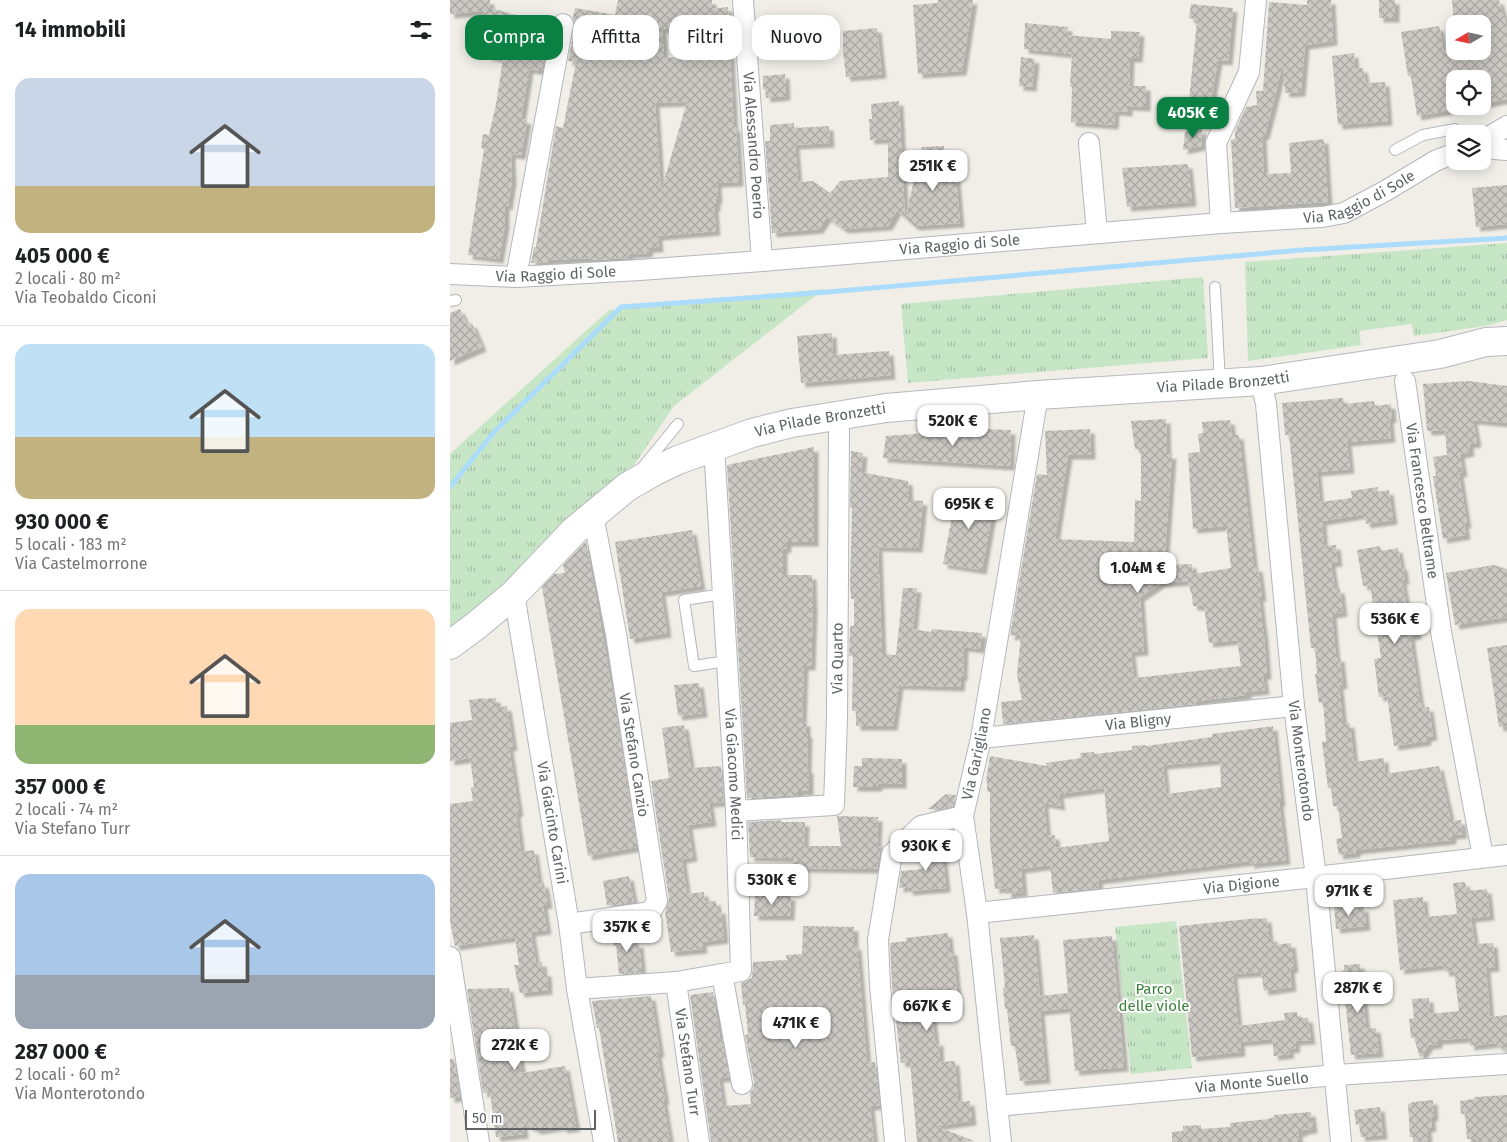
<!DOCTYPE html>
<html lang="it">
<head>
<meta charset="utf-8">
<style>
	:root { --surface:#fff; --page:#f6f6f6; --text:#202124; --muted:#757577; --line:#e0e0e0; --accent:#0b8043 }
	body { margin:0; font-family:"Fira Sans",sans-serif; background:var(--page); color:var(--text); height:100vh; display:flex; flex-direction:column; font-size:19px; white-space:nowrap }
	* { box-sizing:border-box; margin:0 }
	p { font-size:16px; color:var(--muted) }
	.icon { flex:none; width:28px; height:28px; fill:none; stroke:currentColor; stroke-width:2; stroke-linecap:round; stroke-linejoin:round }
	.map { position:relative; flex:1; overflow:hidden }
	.drawer { display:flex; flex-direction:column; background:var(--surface); width:450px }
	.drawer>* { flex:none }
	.guide { position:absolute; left:15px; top:15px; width:475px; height:45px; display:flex; gap:10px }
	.needle { width:32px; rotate:261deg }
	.fabs { position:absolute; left:996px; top:15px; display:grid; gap:10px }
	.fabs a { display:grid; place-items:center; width:45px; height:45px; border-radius:10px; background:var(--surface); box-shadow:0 2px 12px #0003; font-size:25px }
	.scale { position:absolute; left:15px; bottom:12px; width:131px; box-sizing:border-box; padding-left:5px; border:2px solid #5f6367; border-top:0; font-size:14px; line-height:18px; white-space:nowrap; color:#5f6367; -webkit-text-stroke:4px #fff; paint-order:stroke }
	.price { position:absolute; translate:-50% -42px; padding:0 11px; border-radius:10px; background:#fff; color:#222; font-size:16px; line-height:32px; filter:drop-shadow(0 1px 2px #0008) }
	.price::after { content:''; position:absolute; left:50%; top:30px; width:15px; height:11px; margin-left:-8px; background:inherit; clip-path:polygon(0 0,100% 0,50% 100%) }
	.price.current { background:var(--accent); color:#fff }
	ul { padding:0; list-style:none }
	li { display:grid; align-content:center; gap:10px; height:265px; padding:0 15px }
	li+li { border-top:1px solid var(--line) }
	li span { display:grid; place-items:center; height:155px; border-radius:15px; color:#555 }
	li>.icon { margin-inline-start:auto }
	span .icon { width:90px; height:90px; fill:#fffc; stroke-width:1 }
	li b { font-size:21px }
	h2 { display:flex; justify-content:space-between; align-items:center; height:60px; padding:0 15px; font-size:21px }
	.pill { padding:0 18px; border-radius:15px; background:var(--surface); box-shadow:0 2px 12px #0003; font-size:18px; line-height:45px }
	.pill.current { background:var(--accent); color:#fff }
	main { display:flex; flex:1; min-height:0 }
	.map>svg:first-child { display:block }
</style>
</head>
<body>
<main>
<section class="drawer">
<h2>14 immobili<svg class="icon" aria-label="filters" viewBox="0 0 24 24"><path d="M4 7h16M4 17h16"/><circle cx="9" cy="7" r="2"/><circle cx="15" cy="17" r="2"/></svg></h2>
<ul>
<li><span style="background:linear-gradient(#c9d6e8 70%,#c2b280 0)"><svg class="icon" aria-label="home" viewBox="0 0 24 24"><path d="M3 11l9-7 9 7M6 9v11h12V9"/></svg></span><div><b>405 000 €</b><p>2 locali · 80 m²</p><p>Via Teobaldo Ciconi</p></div></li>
<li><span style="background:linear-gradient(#bfe0f5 60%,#c2b280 0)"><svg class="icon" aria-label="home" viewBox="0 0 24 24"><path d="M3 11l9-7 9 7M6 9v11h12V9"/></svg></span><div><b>930 000 €</b><p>5 locali · 183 m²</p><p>Via Castelmorrone</p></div></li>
<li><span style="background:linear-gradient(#ffd9b3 75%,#8fb573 0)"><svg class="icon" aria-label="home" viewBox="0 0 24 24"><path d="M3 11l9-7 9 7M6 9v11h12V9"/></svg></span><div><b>357 000 €</b><p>2 locali · 74 m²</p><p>Via Stefano Turr</p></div></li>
<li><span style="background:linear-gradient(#a9c7e8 65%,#9aa5b1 0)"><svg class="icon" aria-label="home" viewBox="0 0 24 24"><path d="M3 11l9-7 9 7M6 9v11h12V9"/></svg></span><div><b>287 000 €</b><p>2 locali · 60 m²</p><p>Via Monterotondo</p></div></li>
</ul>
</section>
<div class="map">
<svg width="1057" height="1142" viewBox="0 0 1057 1142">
	<defs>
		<pattern id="grass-tufts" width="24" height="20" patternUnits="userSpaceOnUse" patternTransform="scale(1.25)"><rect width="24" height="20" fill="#c7e6c5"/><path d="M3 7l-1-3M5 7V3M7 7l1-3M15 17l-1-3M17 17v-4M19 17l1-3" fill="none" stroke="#a5bea4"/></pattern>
		<pattern id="building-cross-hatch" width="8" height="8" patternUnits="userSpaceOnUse" patternTransform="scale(1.25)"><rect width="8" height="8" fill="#ccc9c4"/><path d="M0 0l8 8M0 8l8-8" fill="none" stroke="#a9a7a3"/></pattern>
		<filter id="shadow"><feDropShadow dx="4.5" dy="4.5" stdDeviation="1" flood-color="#0004"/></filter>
	</defs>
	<rect width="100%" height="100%" fill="#f0eee7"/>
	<path fill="url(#grass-tufts)" d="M1057,243V320L1036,326L964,336L962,324L909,331L911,345L798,361L795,262Z
		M753,277L758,358L458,383L451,304Z
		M374,289L224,406L174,480L48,595L0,632V454L159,310Z
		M726,921L742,1068L681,1074L665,927Z"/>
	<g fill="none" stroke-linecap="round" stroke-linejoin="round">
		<path stroke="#acdcfb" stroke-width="5" d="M0,487L44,432L171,307L378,292L852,250L1057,238"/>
	</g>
	<path fill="url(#building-cross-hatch)" fill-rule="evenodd" filter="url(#shadow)" d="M0,0H40V8L89,21L84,46L96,49L92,71L79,69L71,119L77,120L71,155L61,154L62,180L58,206L55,205V224L49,259L18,255L34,149L31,148L33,134L39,135L46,104L53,59L37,56L47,23L33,24L32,11L0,14Z
		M168,0H262V9L278,7L279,23L212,29L214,58L280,53L284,128L286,127L289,182L267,183L268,199H266V207H264L266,231L208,236L209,248H199L198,253L179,254V258L141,260V258L99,260V262L81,263L84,247H86L106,126L113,128L126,62L118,61L125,26L123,18L125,8L165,15ZM237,102L211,191L205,103Z
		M488,0H523L512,71L468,74L463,5L488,3Z
		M857,0H881L883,41L855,45L851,92L835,93L833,64L815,135L812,136L814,174L841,173L839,143L874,139L878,202L785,208L781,140L785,139V131L796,107L807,105L806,91H813L819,2L857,5Z
		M929,0H945V18H929Z
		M1002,0H1049L1057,28V99L1032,104V79H1005V109L967,116L961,77L958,76L951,32L989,26L994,51H1032V24H1004Z
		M741,4L783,8L778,61L768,60L761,100H757L755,111H738L747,20L739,18Z
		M332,17L334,39L310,42V28L313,27L312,19Z
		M575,23L618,27L617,35L661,39V31L690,32L688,58H680L679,86H696V107L678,106V112L665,111L664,125L621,122L622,87H620L622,54L574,49Z
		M427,28L432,74L396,77L393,52V31Z
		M904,53L905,69L913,68L916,83L935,82L938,121L888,125L882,56Z
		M571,57L585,59L582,87L569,86Z
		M335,74L336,96L316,98L315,90L313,89V76Z
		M449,101L455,218L447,210L438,226L394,229L377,217L369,229L322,233L315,141H320V125L344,123V128L379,126L380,143L345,145L348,182L363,181L380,193L390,181L438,177V139L420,140L419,119H422L421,104Z
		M752,129L751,146L733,150L735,132Z
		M494,146L495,172L506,178L510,223L465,226L455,218L472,147Z
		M738,164L742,202L677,207L672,168Z
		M1057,185V224L1026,227L1022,188Z
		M10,309L17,325L22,323L32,347L0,361V313Z
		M382,333L383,355L439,351L441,375L351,383L347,336Z
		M1019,381L1057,386V423L1023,420L1027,443L1019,444L1020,452L1010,454L1013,472L1009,473L1017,524H1014L1016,535L993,539L983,476H986L983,457L1003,454L997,455L995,430L977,431L973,384Z
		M893,398L894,404L924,401L925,406L941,404L942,418L939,419L941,438L897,442L900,469L867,472L870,502L902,498L901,491L928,487V492L939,490L943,520L916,524L914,514L872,521L874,546L886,545L888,562L881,563L885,589H890L893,612L882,614L886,658L890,657L893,684L889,685L893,724L900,723L904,762L934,758L935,774L989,766L1001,821L1011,820L1013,834L1002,835V840L906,850V853L889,855L886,839L892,838L888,806H883L881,788H878L877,781L872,742L876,741L873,702L869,703L865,674H867L865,648H861L839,435H835L832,403Z
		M716,419L717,455L722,454L714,565L742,564L743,574L781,568L776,526L743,529L738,453L750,452L748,434L753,433L752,422L780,420L782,435H789L804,568L808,567L812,597H809L814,637L817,675H813L815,690L797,692V695L746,701L747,704L553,724L551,702L572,700L567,675L571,634L560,636L587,474L597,475L595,431L640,429L641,455H618L605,539L684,542L685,500L691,501V450L685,449L681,421ZM737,581L742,595L743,606H754L759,643L787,640L791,666L684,678L681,652L694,651L690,597L711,583Z
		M534,429L561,430L560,466L433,458L436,436Z
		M364,447V542H337V548L333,549V575H362L363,609L361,666H354L352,722H356V733H358L357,769H359V791H348V795L297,798L277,465Z
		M401,451L413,453L411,472L458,481L459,500L473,501L468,548L428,547L432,654L446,655L453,588H467L463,629L481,632L482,629L532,633L530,649L514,647L513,676H511L510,687L449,685L443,726H406V711H402L403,656H399L400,626H404V599H401L400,584L402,508L400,507Z
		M507,490L545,497L532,570L493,564Z
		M242,530L251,586L211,592L217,633L180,639L165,542Z
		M136,541L168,724L187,847L138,856L92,587L104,574L115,573L113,565Z
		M930,546L931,551L948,548L951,566H953L955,580H952L957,608L963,607L967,635L961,636V641L970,703H972V708L979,707L983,736L977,737V741L944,746L937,696L929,697L924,659L931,658L920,585L913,586L907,550Z
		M1044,565L1057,569V617L1005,625L996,573Z
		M1057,645V726L1049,727L1037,648Z
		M249,683L253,713L228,716L224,685Z
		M35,698V699L46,698L47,708L57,706L63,746L59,747L69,812L66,813L71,852L84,850L89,884L94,883L98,904L93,905L97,930L81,932L86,963L92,962L93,972H97L98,990L70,993L64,965H69L65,937L5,946L0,921V804L23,801L21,788L24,787L20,758L0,761V723L22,720L19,700Z
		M234,725L241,768L271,766L274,802L259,803L262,822L238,825L243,857L232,859L237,894L254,892L255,902L266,901L267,910L271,909L274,939L252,942L253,949L221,952L215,912L219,899L201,781L219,778L212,728Z
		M823,726L831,802H829L836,860L800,864V861L648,880L649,888L603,893L600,865L571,869L573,892L557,894V888L545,889L540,843V792L537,791V781H536L540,756L597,766L596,763L631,758L630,753L644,752V754L682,750V746L695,745L696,746L762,737V734ZM770,760L771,787L716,794L713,765ZM654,788L659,841L606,848L605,835L597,836L594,803L611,806L609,794Z
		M412,758L452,759V784H428V787H403L404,766H412Z
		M496,794L506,795L503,806L488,810L478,809Z
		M387,816L428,817L427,846H433L430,852L427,869L343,868L344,858L300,857L298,822L331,820V822H355L354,846H391Z
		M492,847L496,888L459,891L458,887L449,888L451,871L472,869L470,849Z
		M179,876L184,902L157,906L153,881Z
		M1015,882L1017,891L1037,889L1040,916L1021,918L1025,944L1043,943L1045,967L1036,968L1040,1017L1057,1015V1052L1045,1043L1020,1046L1019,1038L988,1040V1044L979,1045L970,1058L964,1037L961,1038L959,1019L964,1018L962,999L979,998L980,1014L1009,1011L1004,971L995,972L994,965L950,970L943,900L973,897L975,917L1007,914L1003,883Z
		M305,895L341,896L340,916H304Z
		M901,904L902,908L914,907L916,926L886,929L884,905Z
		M808,918V919L817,918L819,938L823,937L824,945L841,943L844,968L840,969L842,987L814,991L811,972L783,974L788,1026L835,1020L834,1013L847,1012L848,1018H858L861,1040L845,1041L846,1048L839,1049L840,1054L824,1056L822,1039L790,1042L791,1052L742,1057L729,926Z
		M353,926L404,927V945L407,946L417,1063L425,1062L430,1105L420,1106L424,1141L261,1142L240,995L263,992L270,1039L272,1038L279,1077L269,1078L273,1106L301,1104L300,1093L303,1088L304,1082L295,1035L298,1034L295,1004L293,1005L291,983L302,978L303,962L337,960L336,955L352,954Z
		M176,928L177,944L170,945L189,943L192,973L169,974L166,945L164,946L161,930Z
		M498,933L500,951H503L509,1010L482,1012L485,1042L489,1041L490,1062L505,1061L508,1102L520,1101L522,1121L486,1126L524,1141L467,1142L460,1062L451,1063L442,985L440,943L456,941V938Z
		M584,935L590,996L618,993L613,940L662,936L674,1067L625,1071L619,1008L590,1011L596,1079L570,1081L565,1046H561L557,1009H555L553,988L555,987L550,938Z
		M910,964L916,1029L926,1028L929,1053L901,1055L892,971L894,970V965Z
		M59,988L72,1073L115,1066L126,1127L113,1129L112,1126L88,1130L73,1123L74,1134L46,1137L40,1092L33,1093L17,989Z
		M201,996L210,1053H207L215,1100H213L220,1142H168L149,1028H147L142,1001Z
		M0,1059H4L10,1097L0,1098Z
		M1057,1095V1142H1027L1026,1139H1017L1015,1114H1011L1010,1101L1024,1099V1097Z
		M983,1100L984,1116L981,1117L982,1127L977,1128L978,1141L963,1142V1137H960L958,1104L963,1102Z
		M930,1107L933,1135L911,1137L909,1124L906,1125L904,1110Z
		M861,1112L863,1129L853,1130V1132H848L849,1142H722V1132L733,1131V1126L751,1125V1129L780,1127V1123L818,1119L824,1117V1115Z"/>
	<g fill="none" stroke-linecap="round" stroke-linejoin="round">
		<g stroke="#b4b7bb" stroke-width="12">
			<path id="lane" d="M945,150L973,135L1005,129
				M765,287L770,383
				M0,301L6,300
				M192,468L228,424
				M273,594L234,600L244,666L277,661"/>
		</g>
		<g stroke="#b4b7bb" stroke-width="22">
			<g id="street">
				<path id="s1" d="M293,0L312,261"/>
				<path d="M1032,141L1057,126"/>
				<path d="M639,143L647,233"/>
				<path d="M1032,148L1057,150"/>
				<path d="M771,223L766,143L799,72L806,0"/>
				<path id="s2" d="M0,274L66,277L190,270L312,261L771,223L872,217L894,213L937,190L985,161L1005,153"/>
				<path d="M66,277L113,24"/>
				<path id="s3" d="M811,381L816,404L844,706L866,877L891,1142"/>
				<path id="s4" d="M955,381L991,632L1033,857"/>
				<path id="s5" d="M264,446L286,811L291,971L272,974L292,1084"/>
				<path id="s6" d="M64,594L119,924L127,989L154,1142"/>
				<path id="s7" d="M531,738L844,706"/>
				<path id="s8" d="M286,811L384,805L387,717L389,428L392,414"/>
				<path id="s9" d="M527,913L866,877L1057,855"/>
				<path d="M119,924L201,912L207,901L166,634L143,515"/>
				<path d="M0,957L29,1142"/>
				<path id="s10" d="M226,982L249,1142"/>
				<path d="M127,989L226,982L272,974"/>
				<path id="s11" d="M547,1106L886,1075L1057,1064"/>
				<path d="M445,1142L430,986L428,940L442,854L471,826L513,816"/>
				<path id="s12" d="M551,1142L527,913L513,816L531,738L588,395"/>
			</g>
		</g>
		<g stroke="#b6b9be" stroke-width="30">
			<g id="secondary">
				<path id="s13" d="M0,645L27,625L64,594L124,531L177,487L203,472L228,460L302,433L342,423L436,408L588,395L811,381L990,354L1036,342L1057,341"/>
			</g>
		</g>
		<use href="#lane" stroke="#fff" stroke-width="10"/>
		<use href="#street" stroke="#fff" stroke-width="20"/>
		<use href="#secondary" stroke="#fff" stroke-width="28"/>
	</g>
	<g text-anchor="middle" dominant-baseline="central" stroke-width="4" stroke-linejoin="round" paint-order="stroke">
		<g font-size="15" fill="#5f6367" stroke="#fff">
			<text stroke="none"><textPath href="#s1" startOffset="146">Via Alessandro Poerio</textPath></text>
			<text stroke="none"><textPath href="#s2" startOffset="916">Via Raggio di Sole</textPath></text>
			<text stroke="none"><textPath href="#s2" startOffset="511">Via Raggio di Sole</textPath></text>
			<text stroke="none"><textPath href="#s2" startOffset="106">Via Raggio di Sole</textPath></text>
			<text stroke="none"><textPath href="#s13" startOffset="849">Via Pilade Bronzetti</textPath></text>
			<text stroke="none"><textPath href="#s13" startOffset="444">Via Pilade Bronzetti</textPath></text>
			<text stroke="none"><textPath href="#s4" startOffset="121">Via Francesco Beltrame</textPath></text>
			<text stroke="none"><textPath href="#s8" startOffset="245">Via Quarto</textPath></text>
			<text stroke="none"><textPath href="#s7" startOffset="158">Via Bligny</textPath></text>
			<text stroke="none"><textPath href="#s12" startOffset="392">Via Garigliano</textPath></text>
			<text transform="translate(184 755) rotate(81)">Via Stefano Canzio</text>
			<text stroke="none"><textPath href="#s3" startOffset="382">Via Monterotondo</textPath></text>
			<text stroke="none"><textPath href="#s5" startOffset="329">Via Giacomo Medici</textPath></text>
			<text stroke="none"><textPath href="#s6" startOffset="232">Via Giacinto Carini</textPath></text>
			<text stroke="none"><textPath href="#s9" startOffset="266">Via Digione</textPath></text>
			<text stroke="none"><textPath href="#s10" startOffset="81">Via Stefano Turr</textPath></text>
			<text stroke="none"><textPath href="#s11" startOffset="256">Via Monte Suello</textPath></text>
		</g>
		<g font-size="15" fill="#39833a" stroke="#fff">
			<text x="704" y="989">Parco<tspan x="704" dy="17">delle viole</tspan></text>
		</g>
	</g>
</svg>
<div class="fabs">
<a><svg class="needle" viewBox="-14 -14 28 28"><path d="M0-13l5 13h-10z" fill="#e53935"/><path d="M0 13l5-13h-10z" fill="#757577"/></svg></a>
<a><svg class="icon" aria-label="locate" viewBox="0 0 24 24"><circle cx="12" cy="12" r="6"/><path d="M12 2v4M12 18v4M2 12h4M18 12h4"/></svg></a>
<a><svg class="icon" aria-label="layers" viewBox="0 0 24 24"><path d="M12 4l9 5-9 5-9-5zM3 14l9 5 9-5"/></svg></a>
</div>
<div class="scale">50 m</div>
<b class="price current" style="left:743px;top:139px">405K €</b>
<b class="price" style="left:483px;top:192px">251K €</b>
<b class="price" style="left:503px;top:447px">520K €</b>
<b class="price" style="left:519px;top:530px">695K €</b>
<b class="price" style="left:688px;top:594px">1.04M €</b>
<b class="price" style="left:945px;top:645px">536K €</b>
<b class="price" style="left:476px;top:872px">930K €</b>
<b class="price" style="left:322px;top:906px">530K €</b>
<b class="price" style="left:899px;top:917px">971K €</b>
<b class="price" style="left:177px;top:953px">357K €</b>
<b class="price" style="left:908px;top:1014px">287K €</b>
<b class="price" style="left:477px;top:1032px">667K €</b>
<b class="price" style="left:346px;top:1049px">471K €</b>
<b class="price" style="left:65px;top:1071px">272K €</b>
<div class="guide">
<a class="pill current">Compra</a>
<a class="pill">Affitta</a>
<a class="pill">Filtri</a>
<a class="pill">Nuovo</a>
</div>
</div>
</main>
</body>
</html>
